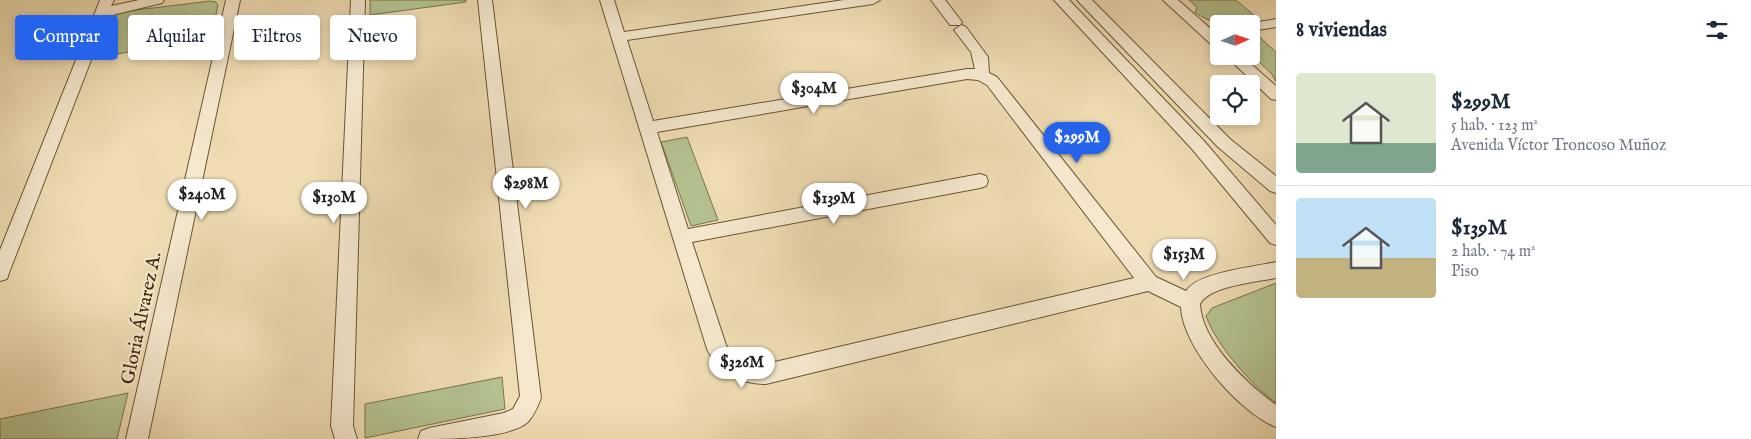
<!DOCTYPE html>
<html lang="es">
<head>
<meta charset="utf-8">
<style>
	:root { --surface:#fff; --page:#f6f6f7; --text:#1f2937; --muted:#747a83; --line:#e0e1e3; --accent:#2563eb }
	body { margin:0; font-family:"IM FELL English",serif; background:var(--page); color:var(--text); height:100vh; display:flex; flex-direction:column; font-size:19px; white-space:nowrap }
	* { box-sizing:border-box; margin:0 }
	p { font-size:16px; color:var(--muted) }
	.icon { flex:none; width:28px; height:28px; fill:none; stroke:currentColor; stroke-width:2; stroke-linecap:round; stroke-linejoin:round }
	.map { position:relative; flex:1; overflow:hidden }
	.details { display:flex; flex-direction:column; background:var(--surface); width:475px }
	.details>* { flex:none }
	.top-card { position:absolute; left:15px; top:15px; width:475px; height:45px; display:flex; gap:10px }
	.needle { width:32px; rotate:87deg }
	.controls { position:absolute; left:1210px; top:15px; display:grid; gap:10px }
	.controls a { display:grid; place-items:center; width:50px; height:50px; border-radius:5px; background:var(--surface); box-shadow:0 2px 8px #0003; font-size:25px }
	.price { position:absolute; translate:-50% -42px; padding:0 11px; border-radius:18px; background:#fff; color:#222; font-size:16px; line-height:32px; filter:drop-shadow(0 1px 2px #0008) }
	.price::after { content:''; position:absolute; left:50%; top:30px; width:15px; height:11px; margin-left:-8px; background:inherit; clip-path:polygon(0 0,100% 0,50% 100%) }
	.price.active { background:var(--accent); color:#fff }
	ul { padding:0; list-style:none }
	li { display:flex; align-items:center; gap:15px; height:125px; padding:0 20px }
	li+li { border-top:1px solid var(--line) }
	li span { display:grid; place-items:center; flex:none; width:140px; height:100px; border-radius:5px; color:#555 }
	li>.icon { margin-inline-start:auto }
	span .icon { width:60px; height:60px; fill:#fffc; stroke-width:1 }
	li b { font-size:21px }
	h2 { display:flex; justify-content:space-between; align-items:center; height:60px; padding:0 20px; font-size:21px }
	.pill { padding:0 18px; border-radius:5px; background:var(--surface); box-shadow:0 2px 8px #0003; font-size:18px; line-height:45px }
	.pill.active { background:var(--accent); color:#fff }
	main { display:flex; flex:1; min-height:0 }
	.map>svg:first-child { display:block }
</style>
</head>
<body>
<main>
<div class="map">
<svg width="1276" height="439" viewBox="0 0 1276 439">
	<rect width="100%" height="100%" fill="#efdcb3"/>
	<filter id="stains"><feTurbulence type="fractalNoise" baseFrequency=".004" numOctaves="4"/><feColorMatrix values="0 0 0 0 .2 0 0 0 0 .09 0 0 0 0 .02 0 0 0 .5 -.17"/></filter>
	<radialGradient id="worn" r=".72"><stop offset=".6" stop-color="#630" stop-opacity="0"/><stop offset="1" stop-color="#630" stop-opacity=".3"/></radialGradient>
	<path fill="#b4c290" stroke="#79744c" d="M370,0H466V2L370,15Z
		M1189,0H1236L1257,18C1233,22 1215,28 1195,12L1197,7Z
		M210,1L216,2L218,5L210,42L99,56L113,19L120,12Z
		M1255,33L1276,52V82L1272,74L1251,54V34Z
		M687,137L718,220L691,226L661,142Z
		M1276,283V403C1250,383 1217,346 1206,316L1212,308Z
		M502,377L505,409L365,438V404Z
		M128,393L117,439H0V419Z"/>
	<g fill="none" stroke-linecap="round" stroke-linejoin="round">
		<g stroke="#6a5432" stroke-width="2">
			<path id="minor" d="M100,0H114L111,6L139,0H164L162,3L108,16L9,273L7,279L0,281V250Z
				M226,0H240L148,439H126Z
				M351,0H365L353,426L357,439H335L331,426Z
				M478,0H492L541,398C538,406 534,415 528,422C509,439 446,439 418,439L421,431L429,428L504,413L513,409L520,396Z
				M600,0H614L624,32L844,0H880L873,4L627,40L653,121L967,69H975L971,52L954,30L961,25L966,27L988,57L989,73L997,77L1156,277L1186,291C1198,272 1255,267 1276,262V278C1257,282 1209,286 1200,304C1202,342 1246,383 1276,405V427C1240,413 1182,347 1181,307L1148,291L766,384C740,384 718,373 707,349ZM967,79L978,80L987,85L1134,278L766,364C748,364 736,360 726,345L692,242L980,188L986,186L988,181L986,176L980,174L688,229L657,132Z
				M931,0H945L962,22L960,25H950Z
				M1054,0H1069L1204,141L1276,225V245L1270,243L1192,149Z
				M1077,0H1092L1230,139L1276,176V193L1270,191L1218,147Z
				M1163,0H1178L1219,36V49L1214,47Z
				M1276,19V27L1251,31V24H1246Z
				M1226,56H1242L1276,86V100L1271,99Z"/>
		</g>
		<use href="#minor" fill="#f5e8ce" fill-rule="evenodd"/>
	</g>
	<g text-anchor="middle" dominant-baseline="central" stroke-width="4.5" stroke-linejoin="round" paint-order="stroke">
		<g font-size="19" fill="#3e2707" stroke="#f5e8ce">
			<text transform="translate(142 318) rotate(-78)">Gloria Álvarez A.</text>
		</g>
	</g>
	<rect width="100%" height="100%" filter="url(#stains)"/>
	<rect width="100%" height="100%" fill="url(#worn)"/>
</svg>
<div class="controls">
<a><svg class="needle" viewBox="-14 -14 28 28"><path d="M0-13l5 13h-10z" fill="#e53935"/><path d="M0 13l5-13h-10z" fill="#747a83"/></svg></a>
<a><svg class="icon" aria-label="locate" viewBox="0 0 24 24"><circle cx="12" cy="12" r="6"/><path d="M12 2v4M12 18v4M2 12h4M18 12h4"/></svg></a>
</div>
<b class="price" style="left:814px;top:115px">$304M</b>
<b class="price active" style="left:1077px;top:164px">$299M</b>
<b class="price" style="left:526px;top:210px">$298M</b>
<b class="price" style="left:202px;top:221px">$240M</b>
<b class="price" style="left:334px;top:224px">$130M</b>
<b class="price" style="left:834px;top:225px">$139M</b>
<b class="price" style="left:1184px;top:281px">$153M</b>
<b class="price" style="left:742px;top:389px">$326M</b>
<div class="top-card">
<a class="pill active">Comprar</a>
<a class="pill">Alquilar</a>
<a class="pill">Filtros</a>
<a class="pill">Nuevo</a>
</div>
</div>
<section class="details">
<h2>8 viviendas<svg class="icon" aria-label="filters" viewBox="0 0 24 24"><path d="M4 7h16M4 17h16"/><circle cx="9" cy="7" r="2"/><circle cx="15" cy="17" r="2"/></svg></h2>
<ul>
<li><span style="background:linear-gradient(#dfe7d0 70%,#7fa58c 0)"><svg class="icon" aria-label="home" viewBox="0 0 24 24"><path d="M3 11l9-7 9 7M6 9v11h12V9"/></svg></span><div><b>$299M</b><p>5 hab. · 123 m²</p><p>Avenida Víctor Troncoso Muñoz</p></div></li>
<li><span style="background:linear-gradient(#bfe0f5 60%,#c2b280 0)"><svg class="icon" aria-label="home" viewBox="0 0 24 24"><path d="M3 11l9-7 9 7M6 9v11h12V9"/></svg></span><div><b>$139M</b><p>2 hab. · 74 m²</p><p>Piso</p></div></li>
</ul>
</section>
</main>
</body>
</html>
